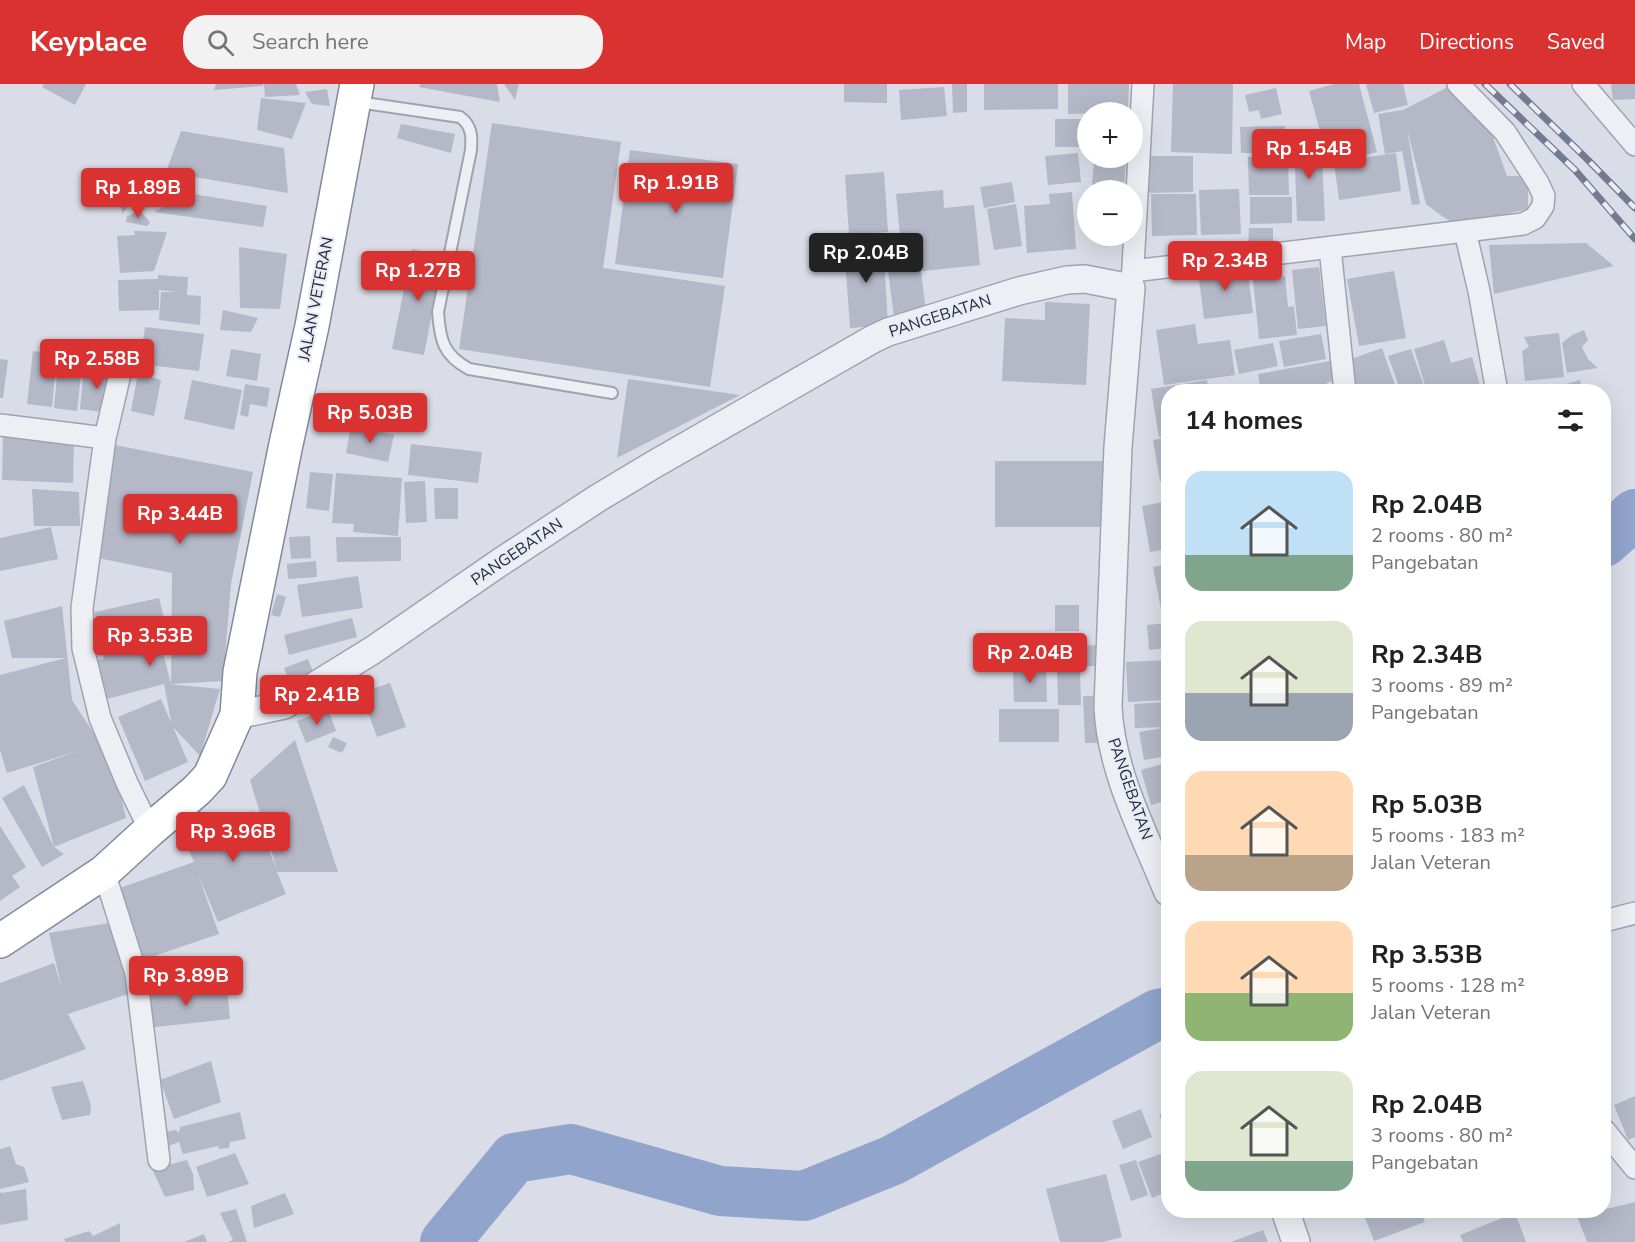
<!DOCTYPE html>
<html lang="en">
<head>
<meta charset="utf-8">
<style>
	:root { --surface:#fff; --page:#f2f2f2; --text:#202124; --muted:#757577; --accent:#da3231 }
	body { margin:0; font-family:"Nunito Sans",sans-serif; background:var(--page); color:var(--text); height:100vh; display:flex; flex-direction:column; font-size:22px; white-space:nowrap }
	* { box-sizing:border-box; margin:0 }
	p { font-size:20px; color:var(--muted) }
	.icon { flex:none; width:33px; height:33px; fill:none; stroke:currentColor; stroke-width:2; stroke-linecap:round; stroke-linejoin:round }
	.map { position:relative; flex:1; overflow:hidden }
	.sheet { position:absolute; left:1161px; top:300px; width:450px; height:834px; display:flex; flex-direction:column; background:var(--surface); border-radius:24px; box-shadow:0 6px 24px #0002 }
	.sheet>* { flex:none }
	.tools { position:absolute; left:1077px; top:18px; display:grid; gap:12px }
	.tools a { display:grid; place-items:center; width:66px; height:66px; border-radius:50%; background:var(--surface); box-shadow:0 6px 24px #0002; font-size:30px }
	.price { position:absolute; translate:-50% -51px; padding:0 14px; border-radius:6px; background:var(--accent); color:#fff; font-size:20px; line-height:39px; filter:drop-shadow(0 2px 3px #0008) }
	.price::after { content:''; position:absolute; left:50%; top:36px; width:18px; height:14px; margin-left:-9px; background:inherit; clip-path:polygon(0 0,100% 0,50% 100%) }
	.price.on { background:#222; color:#fff }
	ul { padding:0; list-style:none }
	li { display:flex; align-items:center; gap:18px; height:150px; padding:0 24px }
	li span { display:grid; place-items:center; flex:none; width:168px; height:120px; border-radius:18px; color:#555 }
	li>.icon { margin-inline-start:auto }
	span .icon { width:72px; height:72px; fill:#fffc; stroke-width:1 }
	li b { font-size:26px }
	h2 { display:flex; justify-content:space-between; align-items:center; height:72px; padding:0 24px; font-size:26px }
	header { display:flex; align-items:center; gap:36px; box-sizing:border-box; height:84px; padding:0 30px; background:var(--accent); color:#fff }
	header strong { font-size:28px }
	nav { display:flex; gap:33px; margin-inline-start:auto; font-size:21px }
	.search { width:420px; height:54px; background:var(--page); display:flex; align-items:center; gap:15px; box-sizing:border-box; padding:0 21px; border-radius:24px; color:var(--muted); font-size:22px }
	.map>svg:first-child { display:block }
</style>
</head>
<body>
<header>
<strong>Keyplace</strong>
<div class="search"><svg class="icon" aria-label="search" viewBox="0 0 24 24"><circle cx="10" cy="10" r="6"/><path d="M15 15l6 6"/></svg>Search here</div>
<nav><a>Map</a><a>Directions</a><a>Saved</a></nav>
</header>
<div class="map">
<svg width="1635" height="1158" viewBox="0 0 1635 1158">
	<rect width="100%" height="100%" fill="#dadde7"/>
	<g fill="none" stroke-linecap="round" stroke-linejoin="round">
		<path stroke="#91a4cb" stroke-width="50" d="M1604,458L1635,430
			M445,1158L514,1074L571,1065L720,1107L804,1112L893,1076L1158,930L1168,928"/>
	</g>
	<path fill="#b4b8c7" d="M44,0H86L75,21L42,3Z
		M216,0H263V2L214,6Z
		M264,0H296L300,11L265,13Z
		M420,0H497L500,18L419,3Z
		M504,0H519L515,16Z
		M844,0H887V19L844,18Z
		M952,0H967V28L953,29Z
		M984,0H1058V25L984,26Z
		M1068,0H1129L1128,28L1068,30Z
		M1173,0H1233L1232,70L1171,68Z
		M1334,0H1359L1377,68L1347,76L1344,65L1326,69L1309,7Z
		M1366,0H1403L1408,21L1374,29Z
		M1611,0H1635V15L1613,16Z
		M1450,2L1493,53L1507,92H1528V125L1456,141L1439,130L1426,120L1407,45L1420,120L1412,121L1402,67L1385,70L1378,30L1403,26Z
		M944,3L947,32L901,36L899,6Z
		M1276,4L1282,30L1261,35L1259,26L1249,28L1245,11Z
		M327,5L330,22L312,20L305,8Z
		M261,14L306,19L292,55L257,46Z
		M1055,35H1088V63H1055Z
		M492,39L621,58L603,184L725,202L710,303L459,265Z
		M401,40L455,50L451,69L397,54Z
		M1285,42V69H1241L1240,43Z
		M181,47L284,64L288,109L166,88Z
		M1321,55L1325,137H1297L1294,56Z
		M630,66L738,80L723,194L615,180Z
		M1078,69L1081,98L1048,101L1045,72Z
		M1396,69L1401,107L1339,116L1334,78Z
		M1144,72H1193V108L1144,109Z
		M1288,72L1289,111H1249L1248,73Z
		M1094,76L1126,78L1124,103L1092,101Z
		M124,84L152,101L122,129L116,89Z
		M884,88L888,148L849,151L845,91Z
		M1012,98L1015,118L984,124L980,103Z
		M1239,105L1241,150L1201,151L1199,106Z
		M943,106L944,124L974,121L980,181L923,187L919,151L900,152L896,110Z
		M1072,108L1076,165L1027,169L1024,122L1050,120L1049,110Z
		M187,109L267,122L263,143L154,128Z
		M1151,110H1196L1197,151L1152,152Z
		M1250,113H1292V139L1250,140Z
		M1016,120L1022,162L994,166L987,125Z
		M140,127L150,138L147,142L126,138L127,132Z
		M1249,144H1273V163L1248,162Z
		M134,147L167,148L154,187L120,189L117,152L135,151Z
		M917,155L926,228L894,232L884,158Z
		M883,157L888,241L850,244L844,160Z
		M1586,159L1614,182L1494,210L1489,161Z
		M239,163L287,170L280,225L240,224Z
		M412,165L443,172L424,271L392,265Z
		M1247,182L1253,229L1204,235L1198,187Z
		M1319,183L1326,242L1298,245L1292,186Z
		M1394,187L1406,254L1359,262L1347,195Z
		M158,191L188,193L187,211L201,212L200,241L159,236L161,208H178L159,206V226L119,227L118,196L158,195Z
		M1285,192L1288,223L1294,222L1297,251L1259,255L1253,196Z
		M1045,218L1090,220L1086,301L1002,297L1005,234L1045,236Z
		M223,226L258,234L251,248L220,246Z
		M1195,240L1198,260L1230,256L1235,291L1164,301L1156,246Z
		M145,243L204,250L199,287L140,280Z
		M1584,246L1588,256L1582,263L1588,275L1598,284L1567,289L1562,259L1572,251Z
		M1559,249L1564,293L1525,297L1522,267L1529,263L1524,253Z
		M1321,250L1326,275L1284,283L1279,257Z
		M1444,256L1451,279L1472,273L1481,305L1472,308H1427L1414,265Z
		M1273,259L1278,282L1239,290L1234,266Z
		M1382,264L1395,301L1385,305L1386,308H1353L1343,278Z
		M231,265L261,270L257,297L226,292Z
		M1411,265L1426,308H1401L1388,272Z
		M33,267L57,270L52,323L27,320Z
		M59,270L83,273L77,327L54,324Z
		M0,275L8,276L3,314H0Z
		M1336,276L1340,296L1327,298L1329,308H1261L1258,290Z
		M84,283L115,287L110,329L80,325Z
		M138,289L161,296L154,332L131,327Z
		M628,295L740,311L617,374Z
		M192,296L242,306L234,346L184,335Z
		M1207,296L1209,308H1168V351L1159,353L1151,305Z
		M1580,296L1583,308H1551L1550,305Z
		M245,300L270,304L267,323L250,320L248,333L240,331Z
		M351,341L394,351L388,378L346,369Z
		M3,352L74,355L73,399L2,396Z
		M1168,353V396L1160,397L1153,356Z
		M411,360L482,368L478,399L408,391Z
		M115,361L253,388L231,500L223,597L171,600L172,489L93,473Z
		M995,377H1105L1104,443H995Z
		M310,388L333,390L329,427L306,424Z
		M336,389L402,394L398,452L353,448L354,440L332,439Z
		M425,397L427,438L406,439L404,398Z
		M434,404H458V435H435Z
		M32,405L79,408L80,442H34Z
		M1168,417V465L1150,468L1142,422Z
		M51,443L58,475L0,487V454Z
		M310,452L311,474L291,475L289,453Z
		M336,453H401V477L337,478Z
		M316,477L317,493L288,495L287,480Z
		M1168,480V535L1163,536L1153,483Z
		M358,492L363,524L302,533L297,501Z
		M277,510L286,513L280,533L271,531Z
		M159,514L171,562L161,561L171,600H168L220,605L200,672L172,642L164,600L107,615L98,576L104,575L94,528Z
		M1055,521H1079V547H1055Z
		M62,522L72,616L100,659L108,656L126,734L54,763L64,770L42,783L2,714L24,701L54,763L33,683L78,667L7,689L0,666V591L66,574H12L4,537Z
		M352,534L357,553L289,571L284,551Z
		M1168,539V564L1149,566L1147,541Z
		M1051,550H1083V562L1096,561L1097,582H1051Z
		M308,575L313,588L289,597L284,584Z
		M1166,576L1168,616L1128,618L1126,578Z
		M1046,581L1047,618H1014L1013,582Z
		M1057,584H1080L1081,621H1058Z
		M390,599L406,643L377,653L361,609Z
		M1083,612H1102L1104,659H1085Z
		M161,615L188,678L145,697L118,633Z
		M1167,618L1168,643L1135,644L1134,620Z
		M328,625L336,647L306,659L297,637Z
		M999,625H1059V658H999Z
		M1162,644L1167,672L1144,676L1139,648Z
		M333,653L347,659L342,669L328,663Z
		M295,656L338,788H277L286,810L218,838L198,790L219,850L142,876L117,805L194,778L184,755L252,727L277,785L250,696Z
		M1162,680L1168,706V716L1151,721L1141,686Z
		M0,742L26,783L12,792L20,803L0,817Z
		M115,838L134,908L68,930L86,965L0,997V899L54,879L62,905L49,849Z
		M227,903L230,935L146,944L142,912Z
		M211,977L221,1018L174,1035L160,996Z
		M83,997L91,1021L90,1031L62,1036L51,1003Z
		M1635,1012V1053L1628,1056L1614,1021Z
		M1141,1025L1152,1053L1123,1065L1112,1037Z
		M1168,1027V1054L1159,1030Z
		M240,1028L246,1055L230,1058L229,1064L219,1065L218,1062L183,1070L179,1058L163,1064L160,1049L176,1046L179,1049L180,1043Z
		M10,1062L16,1080L24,1083L29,1098L0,1105V1065Z
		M235,1069L249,1100L207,1113L196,1083Z
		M1163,1069L1168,1082V1108L1152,1114L1138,1078Z
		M187,1076L193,1090L194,1106L165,1113L152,1085Z
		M1136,1076L1148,1111L1131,1117L1119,1081Z
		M1106,1090L1122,1153L1103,1158H1060L1046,1105Z
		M26,1105L28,1136L0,1141V1108L2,1109Z
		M285,1109L294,1130L254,1144L251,1122Z
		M1635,1118V1158H1587L1577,1132Z
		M236,1125L247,1158H228L233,1156L220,1129Z
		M1362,1126H1420L1425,1138L1374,1157Z
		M1515,1129L1526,1158H1463L1460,1151Z
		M120,1139V1158H65L64,1155L89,1147L93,1152Z
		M1263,1146L1268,1158H1231Z
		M204,1150L207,1158H184Z"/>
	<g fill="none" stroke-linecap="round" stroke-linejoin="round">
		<g stroke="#9fa3b1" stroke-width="14">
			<path id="service" d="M358,18L460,33C472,42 472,52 471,66L438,228C440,256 443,271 469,285L612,309"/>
		</g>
		<g stroke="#9fa3b1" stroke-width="24">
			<path id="minor" d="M1583,0L1635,61
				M1465,147L1479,207L1497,308
				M1330,164L1345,308
				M1133,187L1465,147L1523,140L1535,134L1543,122L1544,112L1538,99L1505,48L1458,0
				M1132,201L1143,0
				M120,290L105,354L82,524L83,564L100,634L127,699L150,746
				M0,341L105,354
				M104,788L136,889L159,1076
				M1604,837L1635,829
				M1604,1046L1635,1084"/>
		</g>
		<g stroke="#9fa3b1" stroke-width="30">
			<path id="tertiary" d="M237,631L284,621L373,566L499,479L598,414L653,381L873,255L888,248L1019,207L1067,196L1085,195L1131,204L1118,363L1108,623C1111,688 1144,749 1168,808
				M1285,1126L1296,1158"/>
		</g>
		<g stroke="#81889f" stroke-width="36">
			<path id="trunk" d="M0,857L104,788L150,746L197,706L210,692L237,631L240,588L286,360L312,242L357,0"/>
		</g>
		<use href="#service" stroke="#edeff5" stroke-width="10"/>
		<use href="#minor" stroke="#edeff5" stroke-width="21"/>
		<use href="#tertiary" stroke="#edeff5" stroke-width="27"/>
		<use href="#trunk" stroke="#fff" stroke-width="33"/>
		<g stroke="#737a92" stroke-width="7">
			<path id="rail" d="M1485,0L1575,86L1635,155
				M1510,0L1587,75L1635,124"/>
		</g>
		<use href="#rail" stroke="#eaecf5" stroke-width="4.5" stroke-dasharray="14" stroke-linecap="butt"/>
	</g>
	<g text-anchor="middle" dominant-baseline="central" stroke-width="4.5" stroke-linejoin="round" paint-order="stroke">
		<g font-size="16" fill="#23293e" stroke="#eaecf5">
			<text transform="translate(316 215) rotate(-79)">JALAN VETERAN</text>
			<text transform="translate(940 232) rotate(-18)">PANGEBATAN</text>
			<text transform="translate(517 468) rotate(-34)">PANGEBATAN</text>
			<text transform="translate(1130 705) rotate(71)">PANGEBATAN</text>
		</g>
	</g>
</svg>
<div class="tools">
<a>+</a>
<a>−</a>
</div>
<b class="price" style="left:1309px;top:96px">Rp 1.54B</b>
<b class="price" style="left:676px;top:130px">Rp 1.91B</b>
<b class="price" style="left:138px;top:135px">Rp 1.89B</b>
<b class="price on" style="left:866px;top:200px">Rp 2.04B</b>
<b class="price" style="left:1225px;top:208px">Rp 2.34B</b>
<b class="price" style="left:418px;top:218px">Rp 1.27B</b>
<b class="price" style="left:97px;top:306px">Rp 2.58B</b>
<b class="price" style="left:370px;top:360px">Rp 5.03B</b>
<b class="price" style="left:180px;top:461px">Rp 3.44B</b>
<b class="price" style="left:150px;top:583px">Rp 3.53B</b>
<b class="price" style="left:1030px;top:600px">Rp 2.04B</b>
<b class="price" style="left:317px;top:642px">Rp 2.41B</b>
<b class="price" style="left:233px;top:779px">Rp 3.96B</b>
<b class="price" style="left:186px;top:923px">Rp 3.89B</b>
<section class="sheet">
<h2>14 homes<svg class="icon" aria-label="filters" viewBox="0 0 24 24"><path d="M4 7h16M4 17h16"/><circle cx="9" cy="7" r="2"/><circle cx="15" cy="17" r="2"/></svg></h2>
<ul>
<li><span style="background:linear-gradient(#bfe0f5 70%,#7fa58c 0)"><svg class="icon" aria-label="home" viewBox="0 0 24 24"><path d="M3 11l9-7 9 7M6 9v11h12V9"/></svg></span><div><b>Rp 2.04B</b><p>2 rooms · 80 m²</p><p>Pangebatan</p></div></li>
<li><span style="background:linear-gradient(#dfe7d0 60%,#9aa5b1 0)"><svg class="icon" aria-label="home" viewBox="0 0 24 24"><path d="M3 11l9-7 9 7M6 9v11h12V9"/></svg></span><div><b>Rp 2.34B</b><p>3 rooms · 89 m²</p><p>Pangebatan</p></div></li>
<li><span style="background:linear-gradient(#ffd9b3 70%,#b9a48a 0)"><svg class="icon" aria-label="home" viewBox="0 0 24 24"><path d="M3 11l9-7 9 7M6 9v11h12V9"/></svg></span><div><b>Rp 5.03B</b><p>5 rooms · 183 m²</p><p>Jalan Veteran</p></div></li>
<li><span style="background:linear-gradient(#ffd9b3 60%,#8fb573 0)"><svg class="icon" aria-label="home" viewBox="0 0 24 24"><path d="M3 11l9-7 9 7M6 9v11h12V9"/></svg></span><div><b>Rp 3.53B</b><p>5 rooms · 128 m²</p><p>Jalan Veteran</p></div></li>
<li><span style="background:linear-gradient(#dfe7d0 75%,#7fa58c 0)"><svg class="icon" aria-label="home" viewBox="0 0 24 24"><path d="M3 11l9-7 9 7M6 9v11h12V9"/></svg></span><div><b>Rp 2.04B</b><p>3 rooms · 80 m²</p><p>Pangebatan</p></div></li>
</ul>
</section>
</div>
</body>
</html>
